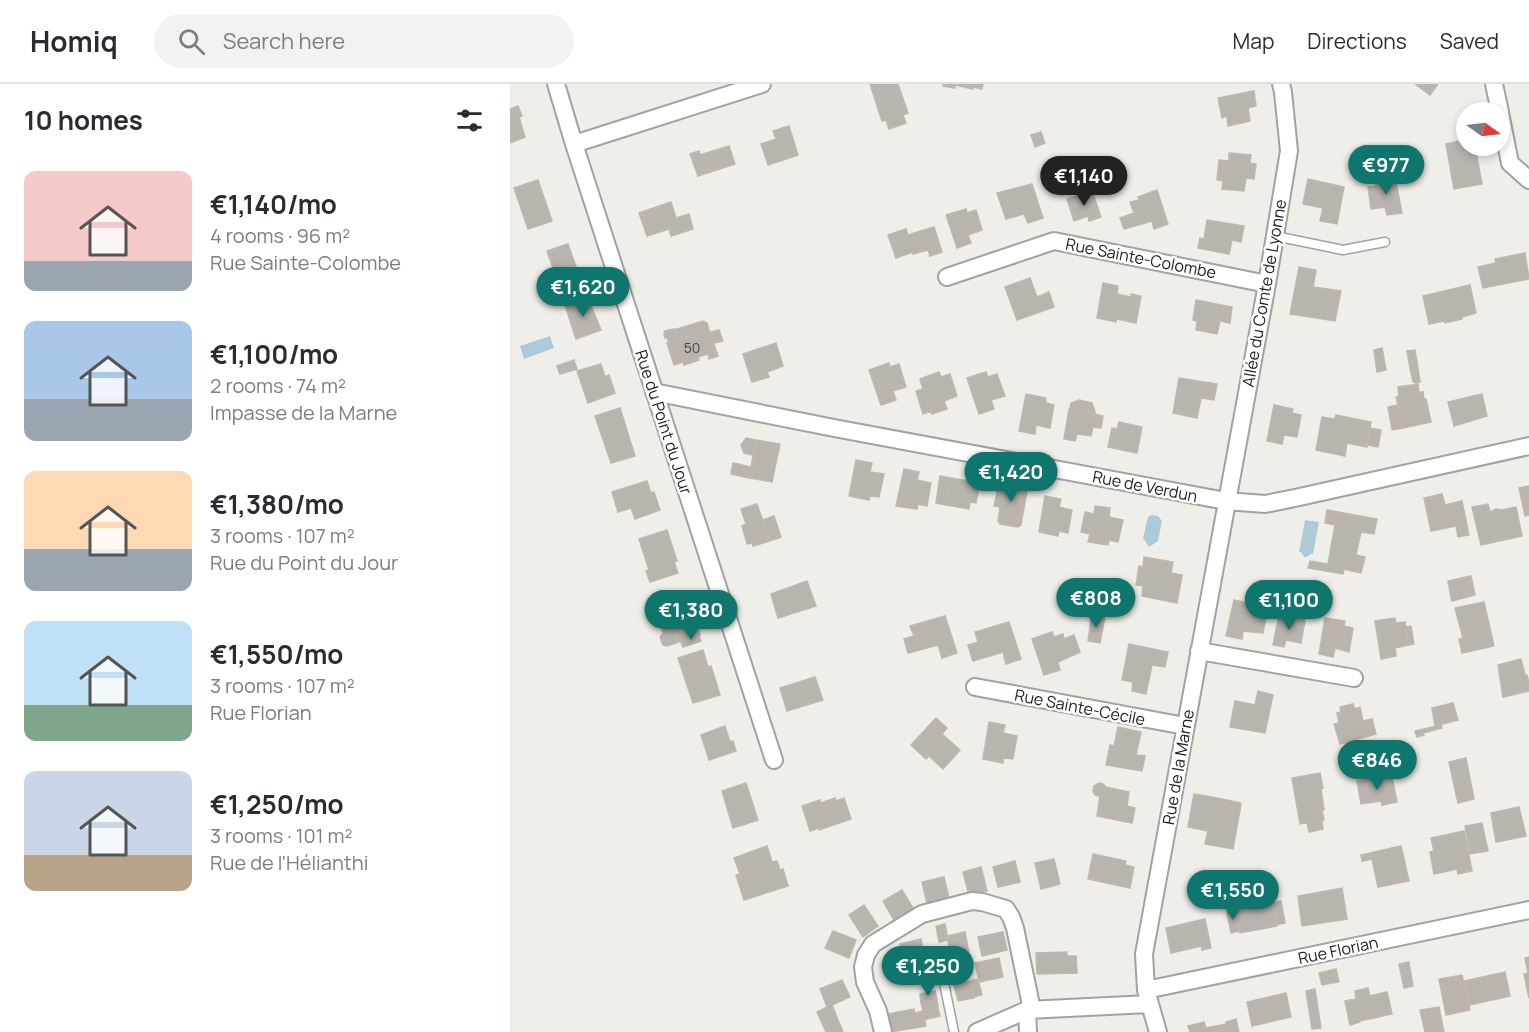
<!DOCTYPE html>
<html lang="en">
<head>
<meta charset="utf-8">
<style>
	:root { --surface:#fff; --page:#f2f2f3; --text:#2b2b33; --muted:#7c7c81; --line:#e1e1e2; --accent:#0f766e }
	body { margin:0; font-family:Manrope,sans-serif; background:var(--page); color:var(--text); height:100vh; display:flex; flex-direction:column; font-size:22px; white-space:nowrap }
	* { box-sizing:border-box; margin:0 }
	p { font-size:20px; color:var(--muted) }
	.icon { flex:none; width:33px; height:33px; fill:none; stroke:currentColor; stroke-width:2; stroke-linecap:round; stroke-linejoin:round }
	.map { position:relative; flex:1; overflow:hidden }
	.side { display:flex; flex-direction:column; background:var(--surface); width:510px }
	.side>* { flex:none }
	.needle { width:39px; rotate:104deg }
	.tools { position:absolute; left:946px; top:18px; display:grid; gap:12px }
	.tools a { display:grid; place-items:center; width:54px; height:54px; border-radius:50%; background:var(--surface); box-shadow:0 3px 9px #0003; font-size:30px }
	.price { position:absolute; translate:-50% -51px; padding:0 14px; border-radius:21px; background:var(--accent); color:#fff; font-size:20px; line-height:39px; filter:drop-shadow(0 2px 3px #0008) }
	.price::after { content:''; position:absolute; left:50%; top:36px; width:18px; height:14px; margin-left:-9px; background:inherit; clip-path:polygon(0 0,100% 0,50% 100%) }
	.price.on { background:#222; color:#fff }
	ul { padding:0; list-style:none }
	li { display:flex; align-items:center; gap:18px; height:150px; padding:0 24px }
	li span { display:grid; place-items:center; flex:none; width:168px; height:120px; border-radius:12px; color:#555 }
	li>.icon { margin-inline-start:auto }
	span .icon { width:72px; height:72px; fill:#fffc; stroke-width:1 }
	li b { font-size:26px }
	h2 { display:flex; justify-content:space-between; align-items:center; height:72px; padding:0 24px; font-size:26px }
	header { display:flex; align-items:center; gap:36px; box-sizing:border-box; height:84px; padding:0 30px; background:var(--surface); border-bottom:2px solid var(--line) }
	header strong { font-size:28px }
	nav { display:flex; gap:33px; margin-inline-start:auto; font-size:21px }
	.search { width:420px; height:54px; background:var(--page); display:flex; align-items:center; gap:15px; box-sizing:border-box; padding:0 21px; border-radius:33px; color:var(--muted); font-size:22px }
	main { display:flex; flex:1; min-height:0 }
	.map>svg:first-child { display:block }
</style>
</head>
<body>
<header>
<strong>Homiq</strong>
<div class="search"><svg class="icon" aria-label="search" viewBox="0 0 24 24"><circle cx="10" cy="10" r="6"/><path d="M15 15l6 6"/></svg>Search here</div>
<nav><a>Map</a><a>Directions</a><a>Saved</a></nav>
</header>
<main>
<section class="side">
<h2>10 homes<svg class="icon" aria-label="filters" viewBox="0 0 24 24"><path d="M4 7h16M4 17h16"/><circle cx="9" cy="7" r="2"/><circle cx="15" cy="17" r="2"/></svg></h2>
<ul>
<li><span style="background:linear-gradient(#f6c9c9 75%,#9aa5b1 0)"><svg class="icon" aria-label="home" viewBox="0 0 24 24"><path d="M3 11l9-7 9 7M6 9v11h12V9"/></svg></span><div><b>€1,140/mo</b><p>4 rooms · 96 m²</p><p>Rue Sainte-Colombe</p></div></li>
<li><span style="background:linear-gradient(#a9c7e8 65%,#9aa5b1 0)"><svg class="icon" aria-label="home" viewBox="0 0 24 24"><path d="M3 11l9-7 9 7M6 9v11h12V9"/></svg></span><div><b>€1,100/mo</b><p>2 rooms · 74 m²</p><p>Impasse de la Marne</p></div></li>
<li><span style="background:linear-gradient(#ffd9b3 65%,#9aa5b1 0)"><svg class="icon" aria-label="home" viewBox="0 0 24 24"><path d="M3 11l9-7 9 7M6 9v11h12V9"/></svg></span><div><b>€1,380/mo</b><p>3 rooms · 107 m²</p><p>Rue du Point du Jour</p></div></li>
<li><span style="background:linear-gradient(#bfe0f5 70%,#7fa58c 0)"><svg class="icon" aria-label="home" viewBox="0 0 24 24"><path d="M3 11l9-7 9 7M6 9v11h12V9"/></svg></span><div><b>€1,550/mo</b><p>3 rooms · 107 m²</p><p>Rue Florian</p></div></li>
<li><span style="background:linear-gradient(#c9d6e8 70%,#b9a48a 0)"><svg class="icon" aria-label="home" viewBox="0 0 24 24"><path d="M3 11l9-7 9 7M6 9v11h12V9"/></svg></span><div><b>€1,250/mo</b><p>3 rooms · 101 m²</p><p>Rue de l'Hélianthi</p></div></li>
</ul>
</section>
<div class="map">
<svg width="1019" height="948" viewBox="0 0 1019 948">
	<rect width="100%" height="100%" fill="#f0eee8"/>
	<path fill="#adcad9" d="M40,252L44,264L14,275L10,262Z
		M641,431L648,432L652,437L648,457L639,463L633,454L638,433Z
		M795,436L809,438L803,470H801L797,473H794L792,469L789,468Z"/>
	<path fill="#b9b4ae" stroke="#c1b7ac" stroke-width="1.5" d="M360,0H388L398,29L393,31L396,39L379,45L376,36L372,37Z
		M433,0H473L472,5L463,3V5L445,1V4L433,2Z
		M905,0H928L920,11Z
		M744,7L746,22L738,24L740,37L718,42L717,32L712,34L708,14Z
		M8,22L12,32L9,33L15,53L0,59V25Z
		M279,42L288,71L258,81L251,60L266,55L263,47Z
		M531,48L535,59L525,63L521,51Z
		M957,55V62H965L972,100L944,105L936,60Z
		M219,62L225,80L188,92L180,70L189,67L190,71Z
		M719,69L741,71L740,79L746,80L744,95L736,94L734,107L712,105L713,97L707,96L709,76L719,77Z
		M885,93L892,129L877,131L875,123L861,125L858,103L866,102L865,97Z
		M798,95L834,103L827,140L810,137L813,124L793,120Z
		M28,96L42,137L18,145L4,104Z
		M522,100L533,134L518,139L514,130L496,135L487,109Z
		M647,106L658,140L644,145L642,137L614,145L610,134L624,129L620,118L629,116L628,113Z
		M582,107L591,133L579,137L578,132L564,137L557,115Z
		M161,118L166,134L179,130L183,145L161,152L159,145L137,152L129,129Z
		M456,125L457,129L466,126L472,146L458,151L461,159L447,164L436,131Z
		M697,136L734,142L731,158L722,156L719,170L688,164L690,154L694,155Z
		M424,143L432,168L420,172L418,166L403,170V168L386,174L378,151L396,145L398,151Z
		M58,160L70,194L49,201L37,167Z
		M1015,169L1019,195L973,204L968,183L986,179L985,175Z
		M789,183L806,186L803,203L831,207L825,237L780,230Z
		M520,194L527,213L539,208L544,223L507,236L495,203Z
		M593,199L608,202L607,210L621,213V210L631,212L626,239L607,235L606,238L587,234Z
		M960,201L966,229L952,233V235L935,239L934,237L919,240L913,212Z
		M78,214L91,246L66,255L55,221Z
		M686,216L722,223L720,239L710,237L707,250L686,246L687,237L683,236Z
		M193,237L197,239L199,246L159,259L157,254H155L154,249L155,247L164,245V246Z
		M199,246L208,272L199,275L198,270L188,273L189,276L174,281L173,278L164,281L157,259Z
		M209,246L213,257L204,259L201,248Z
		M266,259L273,282L257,288L259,293L242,298L233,270Z
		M872,264L876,286L867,288L864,266Z
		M905,266L907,278L899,279L897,267Z
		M64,276L67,285L50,290L47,282Z
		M907,278L910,298L906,299L903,298L899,279Z
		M379,279L380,283L389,280L396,303L383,307L386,316L371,321L359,286Z
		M91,280L95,293L99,291L105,309L78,319L67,287Z
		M429,288L431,293L440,290L447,312L434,317L437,325L422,330L421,327L413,330L406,307L413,305L410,295Z
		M476,288L478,293L487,290L495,312L481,316L484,325L469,330L457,294Z
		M669,294L707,300L704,316L691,314L687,334L663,329Z
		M908,300L909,309L889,313L888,303Z
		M913,308L914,315H916L921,338L893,344L886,313Z
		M516,310L536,314V319L544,321L540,344L526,341L525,350L509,347Z
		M972,310L977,332L944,342L938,318Z
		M569,316L582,319L586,331L560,325L561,319Z
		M764,321L783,325L782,329L791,331L787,353L774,351L772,360L757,357Z
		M888,321L893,344L882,346L878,323Z
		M110,324L125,372L101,379L85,332Z
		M559,325L593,332L591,344L583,343L581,352L567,350L565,357L554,355Z
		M826,331L861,338L857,363L837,359L835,372L806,366L812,333L825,335Z
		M609,338L632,343L627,369L598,363L602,344L607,345Z
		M860,344L871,346L868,363L857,361Z
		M236,354L246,356L243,371L234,369L231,361Z
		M246,356L270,360L262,398L239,394Z
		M346,376L362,379L360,388L374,390L369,413L360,412L359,416L339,412Z
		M223,379L241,383L239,394L221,390Z
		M394,385L409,388L407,396L421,399L417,422L408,420L407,425L386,422Z
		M430,392L441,394L436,421L426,419Z
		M441,394L470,399L466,419L460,418L459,425L436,421Z
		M137,397L141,409L144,408L150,426L125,435L121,424L108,428L102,408Z
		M1019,402V431L1015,432L1009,404Z
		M488,403L517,408L512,435L489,431L490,423L484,422Z
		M932,410L935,421L952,417L959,451L948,453L946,442L921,447L914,414Z
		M535,412L551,415L549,423L562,426L558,449L549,447L548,452L529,448Z
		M247,420L260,457L243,462L242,459L237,460L232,442L236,440L231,425Z
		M978,420L980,428L986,425L992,426L1006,423L1012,452L971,461L962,423Z
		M585,422L600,424L599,433L613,436L608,458L599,456L598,461L578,458L580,450L571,448L575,428L584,430Z
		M817,426L867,435L864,450L851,448L846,471L855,473L851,489L834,485L833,490L798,484L800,477L818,480L825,441L815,439Z
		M489,431L512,435L511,441L508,443L490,440L488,437Z
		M264,432L271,453L260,457L253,436Z
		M157,446L167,477L164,478L168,489L140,498L136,487L139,486L129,455Z
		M634,473L663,478L661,489L672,491L667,519L632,512L633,502L626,501L629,482L633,483Z
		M961,492L965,511L942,517L940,508L958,504L956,493Z
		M956,493L958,504L940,508L938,497Z
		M297,497L306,522L268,534L261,510Z
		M724,516L743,520L742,525L751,526L750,531L756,532L753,549L733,547L732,555L716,552Z
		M974,518L984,562L952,569L949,555L953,554L945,524Z
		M181,522L190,551L169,558L160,529Z
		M160,530L169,558L157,562L153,561L150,553L153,549L149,536L151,533Z
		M582,530L595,533L590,559L578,557Z
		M769,531L795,536L791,559L776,556L774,563L763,561Z
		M435,532L447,569L432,574L428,561L398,569L394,555L404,552L400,542Z
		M815,534L835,537L834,542L843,544L839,568L825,564L823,573L809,570Z
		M885,534L886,539L895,538L899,561L885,564L886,572L871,575L865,537Z
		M499,538L511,575L496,580L493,568L463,577L458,561L468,558L465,548Z
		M901,542L904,560L899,561L896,543Z
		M542,548L544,553L553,550L554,555L564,551L570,568L548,578L550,586L534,591L522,555Z
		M189,552L191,557L173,563L171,558Z
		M619,560L658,568L655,583L642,581L636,610L622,607L623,598L612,596Z
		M193,566L198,583L201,582L210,611L183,619L168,574Z
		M1011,575L1015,591H1017L1019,599V607L993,613L988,581Z
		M305,593L313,616L277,627L270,604Z
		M748,607L763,611L755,649L720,643L725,617L745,621Z
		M943,619L948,636L925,642L922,624Z
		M843,620L845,625L850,623L853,637L862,635L866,650L830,660L824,640L829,639L827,629L831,628L830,623Z
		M426,634L437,644L432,650L450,666L433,685L419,672L416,675L401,661Z
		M479,638L495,641L493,649L507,652L503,675L493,674V679L473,675Z
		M931,641L932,644L913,649L914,651L907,653L905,647Z
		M215,642L220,658L223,657L226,667L199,676L191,651Z
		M608,643L631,648L626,671L635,672L632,687L596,681L600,661L604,662Z
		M956,674L964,715L948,719L939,678Z
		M810,689L813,704L811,705L814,726H812L814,736L790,740L782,694Z
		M882,692L887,718L872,721L871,717L851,720L847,697Z
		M236,699L248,736L223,744L212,707Z
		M589,699L593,700L596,703L595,713L585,711L583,707L584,702Z
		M596,703L619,708L617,722L625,724L622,739L587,732L590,712L595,713Z
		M684,710L707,714V719L719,722V724L730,726L723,765L695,760L698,747L678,743Z
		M325,714L326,717L334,714L341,735L309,746V744L300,747L292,722L310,716L311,719Z
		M707,714L731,719L730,726L719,724V722L707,719Z
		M1009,723L1016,752L986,758L981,729Z
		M812,737L813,745L799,748L797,739Z
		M972,739L978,767L960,770L955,742Z
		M954,747L962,787L948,790L947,785L924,790L920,768L924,767L921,754Z
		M257,762L262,778L267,777L270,786L273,785L278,802L234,816L226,791L230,790L224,774Z
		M891,762L899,797L868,803L862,775L852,777L851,771Z
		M583,770L616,777L615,781L624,783L620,804L578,795Z
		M544,775L550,800L531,805L525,779Z
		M505,777L510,798L488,803L483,783Z
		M471,783L477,807L459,811L453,788Z
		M434,793L439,814L417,819L412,798Z
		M832,804L837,835L792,842L788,812Z
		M392,806L403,824L384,836L373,817Z
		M762,817L767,842L730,849L725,824Z
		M771,817L775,839L766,841L762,819Z
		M354,821L368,842L353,853L339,831Z
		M725,826L729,847L721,849L717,828Z
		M695,835L701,864L692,866L691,862L661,869L656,844Z
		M435,840L438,856L429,858L426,842Z
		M323,847L346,856L339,874L315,864Z
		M455,848L460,874L442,878L437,852Z
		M493,848L497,866L472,872L468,853Z
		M411,855L415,876H419L421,884L405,887L403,879L395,881L390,860Z
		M557,868V872H566L567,889L527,890L526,869Z
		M1019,873V914L1014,890L1018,889L1015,874Z
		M489,874L493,893L469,898L465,879Z
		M899,878L903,902L894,904L889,880Z
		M826,885L829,898L812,901L809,889Z
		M995,888L1000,912L987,915L982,891Z
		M952,891L960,926L936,931L929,895Z
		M982,891L987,915L959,921L954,897Z
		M468,895L472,911L463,913L460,897Z
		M332,896L340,913L322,921L333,948H316L307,928L317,923L310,905Z
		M460,897L462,905L446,909L444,900Z
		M858,904L860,912L877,908L882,930L850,937V938L840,941L835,917L846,915L845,907Z
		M462,905L464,914L448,917L446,909Z
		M805,905L811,944L802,945L796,907Z
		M425,907L427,916L411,919L410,910Z
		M776,909L781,933L742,942L737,918Z
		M427,916L428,924L413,927L411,919Z
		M929,923L934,948H915L910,926Z
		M428,924L430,932L414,936L413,927Z
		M404,925L405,929L413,927L416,942L381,948L377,930Z
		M726,935L729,948H680L678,942L694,938L696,944L716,940V938Z"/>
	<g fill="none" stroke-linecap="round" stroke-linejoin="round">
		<g stroke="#a2a2a2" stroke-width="11">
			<path id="service" d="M765,152L833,166L875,158
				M431,884L444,948"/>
		</g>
		<g stroke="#a2a2a2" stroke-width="20">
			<path id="minor" d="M46,0L64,60L264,676
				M984,0L990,28
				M990,29L1000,79L1019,96
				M64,60L252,0
				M437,193L544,157L757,200
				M144,308L324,344L716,417L755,420L785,414L1019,362
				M689,567L844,594
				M465,603L675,642
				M636,906L1019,826
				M517,926L518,948
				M373,948L368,927L355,898L353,883L356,871L363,860L412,830L462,817L472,818L496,825L501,833L505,844L522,926
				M467,948L517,926L639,920
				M648,948L636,906L634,870L757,200L779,67L773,8L771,0"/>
		</g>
		<use href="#service" stroke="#fff" stroke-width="8"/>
		<use href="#minor" stroke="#fff" stroke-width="16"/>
	</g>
	<g text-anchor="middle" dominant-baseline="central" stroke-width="5" stroke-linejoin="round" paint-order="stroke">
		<g font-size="14" fill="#474644">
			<text x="182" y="263">50</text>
		</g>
		<g font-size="16" fill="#212121" stroke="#fff">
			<text transform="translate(631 174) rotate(11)">Rue Sainte-Colombe</text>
			<text transform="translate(754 209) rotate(-80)">Allée du Comte de Lyonne</text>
			<text transform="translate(154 338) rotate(72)">Rue du Point du Jour</text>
			<text transform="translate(635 402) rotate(11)">Rue de Verdun</text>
			<text transform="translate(570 623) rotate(11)">Rue Sainte-Cécile</text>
			<text transform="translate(668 683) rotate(-80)">Rue de la Marne</text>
			<text transform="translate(828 866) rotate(-12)">Rue Florian</text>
		</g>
	</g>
</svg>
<div class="tools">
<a><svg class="needle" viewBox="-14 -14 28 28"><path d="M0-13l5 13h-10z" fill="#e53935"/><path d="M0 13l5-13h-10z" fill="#7c7c81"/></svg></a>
</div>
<b class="price" style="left:876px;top:112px">€977</b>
<b class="price on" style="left:574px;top:123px">€1,140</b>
<b class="price" style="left:73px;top:234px">€1,620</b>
<b class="price" style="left:501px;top:419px">€1,420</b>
<b class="price" style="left:586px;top:545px">€808</b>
<b class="price" style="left:779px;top:547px">€1,100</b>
<b class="price" style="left:181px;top:557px">€1,380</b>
<b class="price" style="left:867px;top:707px">€846</b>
<b class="price" style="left:723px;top:837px">€1,550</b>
<b class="price" style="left:418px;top:913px">€1,250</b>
</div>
</main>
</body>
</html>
